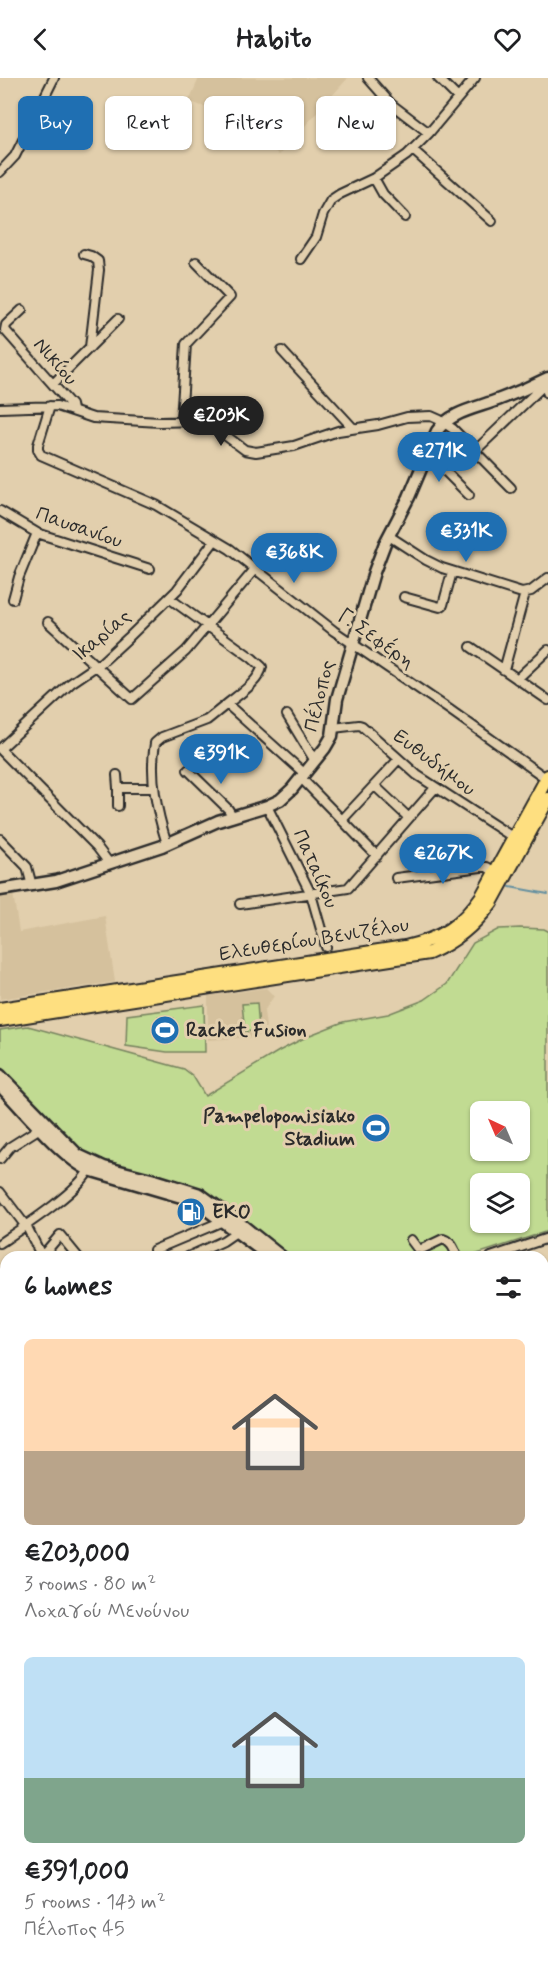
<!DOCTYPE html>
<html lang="en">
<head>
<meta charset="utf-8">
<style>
	:root { --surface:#fff; --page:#f2f2f2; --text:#202124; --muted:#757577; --accent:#1f6fb2 }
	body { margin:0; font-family:Mynerve,sans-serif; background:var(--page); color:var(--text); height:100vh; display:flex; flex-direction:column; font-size:22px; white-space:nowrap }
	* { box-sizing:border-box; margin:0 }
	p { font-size:20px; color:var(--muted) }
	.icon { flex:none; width:33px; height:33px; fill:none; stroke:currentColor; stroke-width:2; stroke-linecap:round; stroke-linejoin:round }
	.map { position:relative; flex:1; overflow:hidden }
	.side { position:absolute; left:0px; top:1173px; width:549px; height:722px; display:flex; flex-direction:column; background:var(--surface); border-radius:18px 18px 0 0; box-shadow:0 2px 4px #0004 }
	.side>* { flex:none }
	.top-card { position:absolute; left:18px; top:18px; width:513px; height:54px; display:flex; gap:12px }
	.needle { width:39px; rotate:316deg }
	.fabs { position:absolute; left:470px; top:1023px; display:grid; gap:12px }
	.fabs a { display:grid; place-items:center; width:60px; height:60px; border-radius:9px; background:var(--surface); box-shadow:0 2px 4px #0004; font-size:30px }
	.price { position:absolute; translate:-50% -51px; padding:0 14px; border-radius:21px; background:var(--accent); color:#fff; font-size:20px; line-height:39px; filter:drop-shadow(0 2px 3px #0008) }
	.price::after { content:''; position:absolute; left:50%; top:36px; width:18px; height:14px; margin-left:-9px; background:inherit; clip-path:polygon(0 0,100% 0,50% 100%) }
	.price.on { background:#222; color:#fff }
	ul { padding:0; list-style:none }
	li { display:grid; align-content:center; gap:12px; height:318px; padding:0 24px }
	li span { display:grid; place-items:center; height:186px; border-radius:9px; color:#555 }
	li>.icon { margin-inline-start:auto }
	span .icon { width:108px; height:108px; fill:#fffc; stroke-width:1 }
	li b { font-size:26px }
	h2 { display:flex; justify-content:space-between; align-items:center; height:72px; padding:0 24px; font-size:26px }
	.tag { padding:0 21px; border-radius:9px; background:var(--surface); box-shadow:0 2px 4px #0004; font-size:21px; line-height:54px }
	.tag.on { background:var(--accent); color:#fff }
	header { display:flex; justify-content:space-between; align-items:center; height:78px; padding:0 24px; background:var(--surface); font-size:27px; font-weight:800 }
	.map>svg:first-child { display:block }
</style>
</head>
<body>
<header><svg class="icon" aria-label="back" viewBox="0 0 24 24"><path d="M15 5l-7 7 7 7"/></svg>Habito<svg class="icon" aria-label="heart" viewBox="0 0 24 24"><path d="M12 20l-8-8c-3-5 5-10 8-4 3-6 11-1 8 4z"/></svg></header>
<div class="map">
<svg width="548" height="1894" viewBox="0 0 548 1894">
	<rect width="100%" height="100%" fill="#e2cfad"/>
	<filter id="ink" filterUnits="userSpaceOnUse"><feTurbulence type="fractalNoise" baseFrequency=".0167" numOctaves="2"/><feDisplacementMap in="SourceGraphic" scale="12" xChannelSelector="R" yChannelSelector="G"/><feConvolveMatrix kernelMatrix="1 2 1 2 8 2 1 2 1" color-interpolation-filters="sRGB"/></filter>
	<g filter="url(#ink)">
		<path fill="#d5c19d" d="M199,0H348L279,77L242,44L189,23Z
			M13,815L19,854L105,838L115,904L0,921V816Z
			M266,910L274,918L264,933L266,949L257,959L208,962V918Z
			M543,1429L548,1434V1556L543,1549Z"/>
		<path fill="#c1db92" stroke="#76835e" stroke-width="1.5" fill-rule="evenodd" d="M520,850L544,851L548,853V1153L468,1179H290L210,1116L183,1105L99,1081L86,1076L75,1068L0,989V952L28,948L184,991L193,998L205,1018L279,973L310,957L343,944L388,936L424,922L447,906L473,865L499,851ZM480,1034H519V1072H480ZM480,1106H519V1144H480Z
			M257,925L259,952L245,954L242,926Z
			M204,927L205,974H167L126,968L127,937Z
			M0,1834L6,1848V1866L0,1868Z"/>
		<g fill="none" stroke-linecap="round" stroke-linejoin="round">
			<path stroke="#6590a0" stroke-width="2" d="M510,809L548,816"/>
			<g stroke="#2b2b2b" stroke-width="12">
				<path id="street" d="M368,0L391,26L429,55
					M438,0L458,20
					M413,72L492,143
					M0,94L15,78L54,0
					M374,100L383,116L405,139
					M84,176L91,178L98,183L99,192L90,269
					M301,181L316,159L323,136L331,122L340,116L374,100L407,77L429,55L475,0
					M22,232L6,247L5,252L71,327L72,332
					M282,273L353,350
					M53,306L118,241
					M544,307L548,316
					M50,328L38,367V372L41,377L156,427L230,471L334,553L450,632L547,701
					M0,330L57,328L93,340L159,344L198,343L214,349L245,372L256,374L294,368L338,353L378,347L407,339L431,338L440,342L453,351L511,410
					M181,343L186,266L230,219L196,184
					M475,373L544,307L545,301
					M427,375L469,417
					M0,433L37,455L150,491
					M389,458L426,482L442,490L522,515L531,513L548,500
					M404,519L440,529L443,527L452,494
					M169,520L252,580L262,589C259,604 238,617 227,626
					M13,521L19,499L37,455
					M48,544L132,621L186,573L255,491
					M471,569L548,622
					M504,592L525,515
					M517,601L548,572
					M287,637L315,683
					M333,650L359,647L362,648L417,697L514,760
					M0,671L71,605L102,584L128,560L177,512L215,462
					M0,671L97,769L109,785
					M188,692L228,731L233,739
					M117,697L118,710H154
					M301,700L377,778
					M375,708L409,740
					M118,710V728
					M267,728L311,816L326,869
					M342,742L398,682
					M0,761L27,789L32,808
					M167,766C157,734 149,699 155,665L162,659L207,642L227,626L305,696
					M396,800L481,789H487L495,794
					M240,826L348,810L435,710
					M0,1081L10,1069L40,1050
					M0,1114L28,1151L42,1179
					M411,1162L417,1170L422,1171L443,1161C452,1164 454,1171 457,1179
					M0,1165C22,1150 78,1114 89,1092
					M154,1172L223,1143
					M42,1178L60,1157L78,1179
					M188,1179L223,1163L239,1152
					M491,1179L548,1160
					M543,1231L548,1229
					M543,1273L548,1271
					M543,1283L547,1296L543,1299
					M0,1289L6,1286
					M0,1343L5,1341
					M0,1429L6,1427
					M0,1457L6,1471
					M0,1500L6,1498
					M543,1526L548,1523
					M0,1631L6,1649
					M543,1639L548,1648
					M543,1670L548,1667
					M543,1702L548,1701
					M0,1727L6,1724
					M543,1785L548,1783
					M0,1796L6,1794
					M0,1812L6,1827
					M543,1861L548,1874
					M0,1873L6,1870
					M31,1888L33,1894
					M102,1888L104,1894
					M172,1888L174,1894
					M240,1888L243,1894
					M338,1888L341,1894
					M489,1888L491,1894
					M212,1894L226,1888
					M318,1894L327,1888
					M444,1894L459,1888"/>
			</g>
			<g stroke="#2b2b2b" stroke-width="15">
				<path id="secondary" d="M0,812L56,803L162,768L218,743L267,728L280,722L292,711L325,670L332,658L337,621L374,494L385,465L409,419L437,353C451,333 478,330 500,321C516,315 532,308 548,300
					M0,997L78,1077L104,1089L155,1102L200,1116L237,1143L282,1179
					M0,1008C23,1031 61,1079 89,1092L195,1123L270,1179
					M543,1339H548
					M543,1421L548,1426
					M0,1602L6,1599"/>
			</g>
			<g stroke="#2b2b2b" stroke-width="16">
				<path id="primary" d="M0,931L405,869C441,861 461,848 482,818L548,698
					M0,942L429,875C455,864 474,848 491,825L548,721"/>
			</g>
			<use href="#street" stroke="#e2cfad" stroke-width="8"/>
			<use href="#secondary" stroke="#e2cfad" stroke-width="10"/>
			<use href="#primary" stroke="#fedf80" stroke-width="12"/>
		</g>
	</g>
	<defs>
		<g id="stadium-disc" transform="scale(1.5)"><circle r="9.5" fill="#1f6fb2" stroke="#e2cfad"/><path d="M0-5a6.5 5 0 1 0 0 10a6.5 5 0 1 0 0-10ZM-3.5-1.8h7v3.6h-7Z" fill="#fff"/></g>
		<g id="fuel-disc" transform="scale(1.5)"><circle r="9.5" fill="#1f6fb2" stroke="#e2cfad"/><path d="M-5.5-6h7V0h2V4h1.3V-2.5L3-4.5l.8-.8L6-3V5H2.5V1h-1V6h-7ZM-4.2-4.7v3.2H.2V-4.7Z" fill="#fff"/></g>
	</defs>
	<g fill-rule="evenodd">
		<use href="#stadium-disc" x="165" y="952"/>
		<use href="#stadium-disc" x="376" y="1050"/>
		<use href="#fuel-disc" x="191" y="1134"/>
	</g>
	<g text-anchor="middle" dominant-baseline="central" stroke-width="6" stroke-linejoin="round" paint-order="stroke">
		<g font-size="20" fill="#2b2b2b" stroke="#e2cfad">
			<text transform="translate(55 284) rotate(49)">Νικίου</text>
			<text transform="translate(79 450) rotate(19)">Παυσανίου</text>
			<text transform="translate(102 558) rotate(-40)">Ικαρίας</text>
			<text transform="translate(376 561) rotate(35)">Γ. Σεφέρη</text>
			<text transform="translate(320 618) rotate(-76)">Πέλοπος</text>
			<text transform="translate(434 685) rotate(37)">Ευθυδήμου</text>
			<text transform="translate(315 791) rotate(66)">Παταίκου</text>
			<text transform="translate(314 862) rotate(-9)">Ελευθερίου Βενιζέλου</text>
		</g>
		<g font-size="20" font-weight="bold" fill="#2b2b2b" stroke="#e2cfad" text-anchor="start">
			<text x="186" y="952">Racket Fusion</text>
			<text x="355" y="1038" text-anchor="end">Pampeloponisiako<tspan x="355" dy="23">Stadium</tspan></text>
			<text x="212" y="1134">EKO</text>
		</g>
	</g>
</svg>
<div class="fabs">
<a><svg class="needle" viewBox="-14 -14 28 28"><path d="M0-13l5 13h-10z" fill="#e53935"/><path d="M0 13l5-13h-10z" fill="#757577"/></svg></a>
<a><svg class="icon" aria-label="layers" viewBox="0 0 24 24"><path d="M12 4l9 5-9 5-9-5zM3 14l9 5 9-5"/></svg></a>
</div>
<b class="price on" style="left:221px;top:369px">€203K</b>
<b class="price" style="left:439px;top:405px">€271K</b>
<b class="price" style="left:466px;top:485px">€331K</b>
<b class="price" style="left:294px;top:506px">€368K</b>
<b class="price" style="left:221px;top:707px">€391K</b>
<b class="price" style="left:443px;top:807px">€267K</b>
<div class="top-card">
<a class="tag on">Buy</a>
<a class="tag">Rent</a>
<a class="tag">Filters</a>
<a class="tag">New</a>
</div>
<section class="side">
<h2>6 homes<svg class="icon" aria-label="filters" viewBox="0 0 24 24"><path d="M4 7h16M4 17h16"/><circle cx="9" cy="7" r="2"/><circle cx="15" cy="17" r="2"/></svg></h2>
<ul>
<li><span style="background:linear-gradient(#ffd9b3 60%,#b9a48a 0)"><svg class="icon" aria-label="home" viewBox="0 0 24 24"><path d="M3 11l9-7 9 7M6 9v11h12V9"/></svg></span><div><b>€203,000</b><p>3 rooms · 80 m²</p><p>Λοχαγού Μενούνου</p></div></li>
<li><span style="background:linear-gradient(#bfe0f5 65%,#7fa58c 0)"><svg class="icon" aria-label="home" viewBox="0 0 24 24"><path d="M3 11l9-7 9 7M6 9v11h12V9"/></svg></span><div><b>€391,000</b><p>5 rooms · 143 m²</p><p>Πέλοπος 45</p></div></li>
</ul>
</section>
</div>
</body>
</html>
